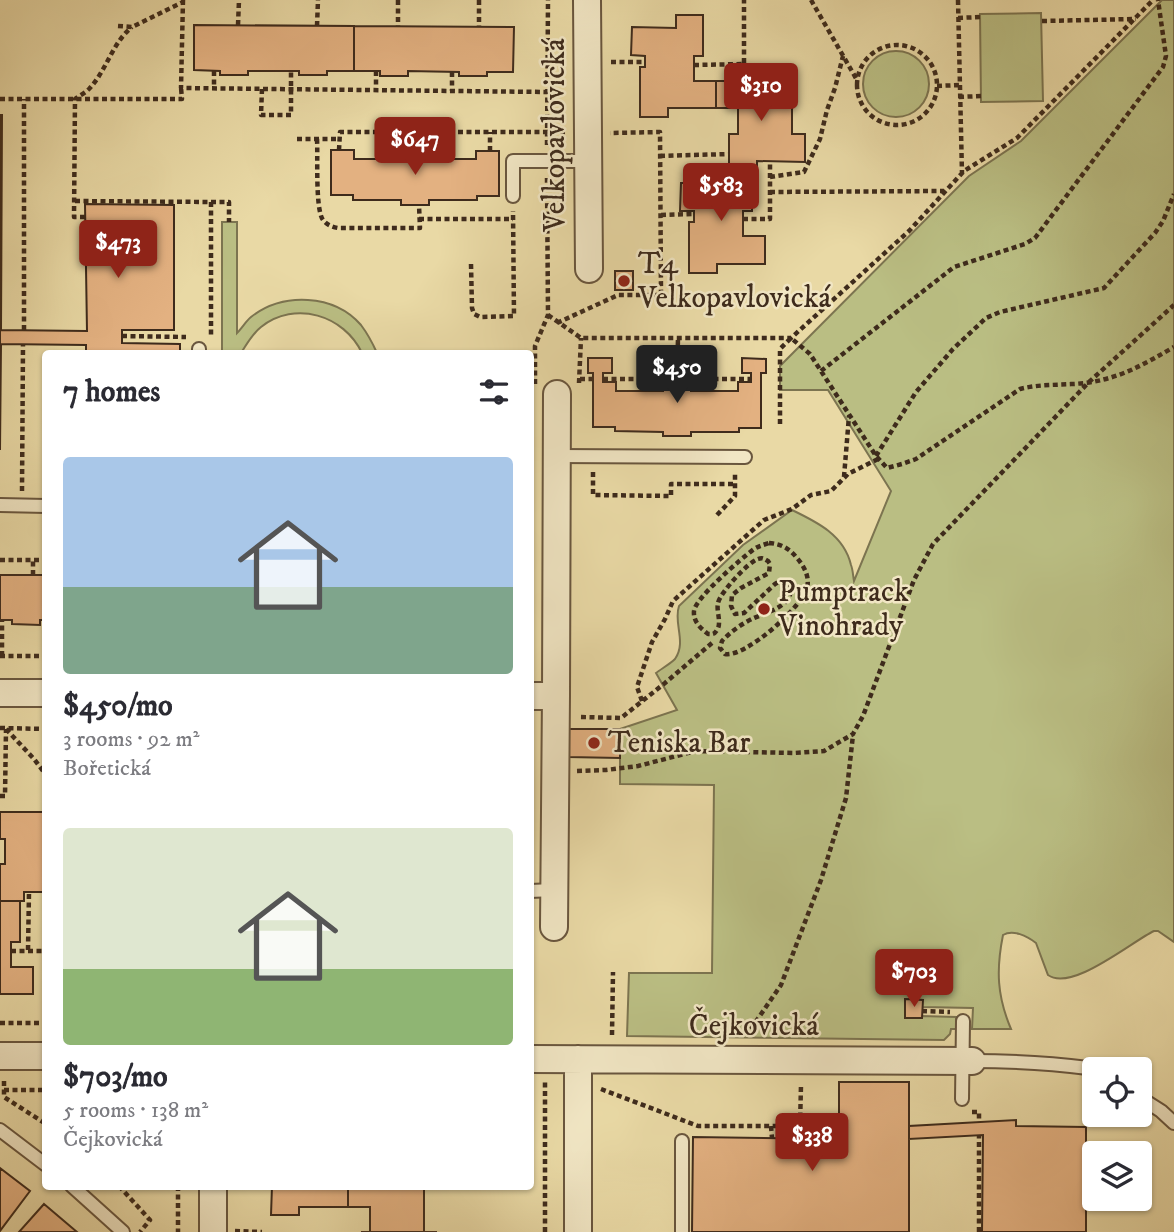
<!DOCTYPE html>
<html lang="en">
<head>
<meta charset="utf-8">
<style>
	:root { --surface:#fff; --page:#f7f7f7; --text:#2b2b33; --muted:#7c7c81; --accent:#8f2418 }
	body { margin:0; font-family:"IM FELL DW Pica",serif; background:var(--page); color:var(--text); height:100vh; display:flex; flex-direction:column; font-size:26px; white-space:nowrap }
	* { box-sizing:border-box; margin:0 }
	p { font-size:23px; color:var(--muted) }
	.icon { flex:none; width:38px; height:38px; fill:none; stroke:currentColor; stroke-width:2; stroke-linecap:round; stroke-linejoin:round }
	.map { position:relative; flex:1; overflow:hidden }
	.sheet { position:absolute; left:42px; top:350px; width:492px; height:840px; display:flex; flex-direction:column; background:var(--surface); border-radius:7px; box-shadow:0 2px 5px #0004 }
	.sheet>* { flex:none }
	.tools { position:absolute; left:1082px; top:1057px; display:grid; gap:14px }
	.tools a { display:grid; place-items:center; width:70px; height:70px; border-radius:7px; background:var(--surface); box-shadow:0 2px 5px #0004; font-size:35px }
	.price { position:absolute; translate:-50% -60px; padding:0 16px; border-radius:7px; background:var(--accent); color:#fff; font-size:23px; line-height:46px; filter:drop-shadow(0 2px 4px #0008) }
	.price::after { content:''; position:absolute; left:50%; top:42px; width:21px; height:16px; margin-left:-10px; background:inherit; clip-path:polygon(0 0,100% 0,50% 100%) }
	.price.current { background:#222; color:#fff }
	ul { padding:0; list-style:none }
	li { display:grid; align-content:center; gap:14px; height:371px; padding:0 21px }
	li span { display:grid; place-items:center; height:217px; border-radius:7px; color:#555 }
	li>.icon { margin-inline-start:auto }
	span .icon { width:126px; height:126px; fill:#fffc; stroke-width:1 }
	li b { font-size:30px }
	h2 { display:flex; justify-content:space-between; align-items:center; height:84px; padding:0 21px; font-size:30px }
	.map>svg:first-child { display:block }
</style>
</head>
<body>
<div class="map">
<svg width="1174" height="1232" viewBox="0 0 1174 1232">
	<rect width="100%" height="100%" fill="#e9d9a5"/>
	<filter id="stains"><feTurbulence type="fractalNoise" baseFrequency=".00286" numOctaves="4"/><feColorMatrix values="0 0 0 0 .2 0 0 0 0 .09 0 0 0 0 .02 0 0 0 .5 -.17"/></filter>
	<radialGradient id="worn" r=".72"><stop offset=".6" stop-color="#630" stop-opacity="0"/><stop offset="1" stop-color="#630" stop-opacity=".3"/></radialGradient>
	<path fill="#babe83" stroke="#7c7450" stroke-width="2" d="M1162,0H1174V942L1158,931H1154C1131,942 1072,992 1048,975L1036,943C1027,936 1013,929 1003,935C996,970 997,996 1011,1029H972L973,1008L922,1007V1000L905,999V1018H922V1016L956,1017V1029H951L950,1034L944,1040L627,1036L629,973H712L714,785L620,784V729L677,710L656,673C661,669 670,664 675,659C687,642 673,623 679,606L743,545L792,510C817,522 844,535 851,565C853,570 853,576 854,581L891,491L828,390H780V366L969,176L1021,141Z
		M1041,13L1043,101L981,102L980,14Z
		M863 84a33 33 0 1 1 66 0a33 33 0 1 1-66 0Z
		M222,222H237V333C242,328 246,321 251,317C283,292 334,294 361,325C367,333 373,344 377,353H362C344,315 295,300 261,327C252,334 247,344 241,353H222Z"/>
	<path fill="#e3b181" stroke="#3e2b1c" stroke-width="2" d="M676,15H703V56H694V81H716V108H668V117H640V67H645V56L631,55L632,27L676,28Z
		M194,25L354,26V71H327V75H299V71H248V75H220V71L194,70Z
		M354,26L514,27L513,72H487V76H459V72L408,71V76H380V71H354Z
		M716,81H792V134H805V162L757,161V170H729V134H738V108H716Z
		M0,115H2L1,330L87,331L85,204L174,205V330H122V343L180,344V354H86V345L1,344L0,450Z
		M331,150H354V159H401V150H429V159H476V151H499V196H477V200H429V205H401V200H353V195H331Z
		M725,170H752V211H743V236H765V264H717V273H689V222H694V211H680L681,183H725Z
		M615,271H633V290H615Z
		M588,358H612V373H603V382H616V391H663V382H691V391H738V382H751V373H742V358L766,359V373H761V428H739V432H691V436H663V432L615,431V427H593V373H588Z
		M0,575H46V620H40V625L12,624V620H0Z
		M568,729H620V758L568,757Z
		M0,812H46V892H24V901H0V864H5V839H0Z
		M0,901H20V942H11V967H33V994H0Z
		M905,999L923,1000L922,1018H905Z
		M839,1082H909V1232H692L693,1137L839,1139Z
		M1016,1120V1126L1086,1127V1232H982L983,1135L909,1139V1126Z
		M0,1168L30,1191L0,1231Z
		M272,1186H348V1207H299V1215H271Z
		M348,1186H424V1232H437H361H370V1207H348Z
		M44,1204L77,1232H19Z"/>
	<g fill="none" stroke-linecap="round" stroke-linejoin="round">
		<g stroke="#69563e" stroke-width="16">
			<path id="lane" d="M513,196V161H588
				M199,354V349
				M557,456L745,457
				M0,505L46,506
				M530,891L554,890
				M972,1061C1011,1061 1049,1063 1088,1068L1094,1071
				M1139,1097L1161,1111L1174,1123
				M962,1099L963,1021
				M0,1130L46,1165
				M72,1186L123,1232
				M682,1232V1141"/>
		</g>
		<g stroke="#69563e" stroke-width="30">
			<path id="street" d="M587,0L589,269
				M0,693H46
				M530,696H556L554,927
				M556,696L557,394
				M0,1056H46
				M530,1059L972,1061
				M213,1186V1232
				M578,1232V1059"/>
		</g>
		<path stroke="#3e2b1c" stroke-width="4.5" stroke-dasharray="5 3.5" stroke-linecap="butt" d="M183,0L181,88L548,92
			M398,0V26
			M479,0V27
			M811,0L857,80
			M958,0L962,174
			M958,18L980,17
			M1042,21L1136,19
			M238,25L239,0
			M118,26L132,27L183,2
			M317,26L318,0
			M857 85a40 40 0 1 1 80 0a40 40 0 1 1-80 0Z
			M611,62H645
			M694,65L744,64V0
			M214,71V88
			M376,71V90
			M452,72V91
			M937,86L959,85
			M262,89L261,115H291V71
			M959,97L981,96
			M0,99H182L181,88
			M417,132V150
			M297,139H340
			M317,139C318,155 315,209 323,220C327,225 332,227 338,228H420L419,205
			M547,145L548,0
			M339,150L340,132H566
			M490,151V132
			M660,156L729,154
			M770,177L804,172L820,139L827,110L835,88L843,56
			M770,192L944,191
			M75,201L211,202V335
			M211,202H229V222
			M661,215L694,214
			M85,217H74L75,99C79,96 85,93 89,89C107,70 112,43 132,27
			M419,219H513
			M743,219H770V161
			M471,264L472,308L474,314L480,317L514,316L513,211
			M548,315L581,338H791L909,231L964,171L1017,138L1153,0
			M557,323L618,295H661L660,132L610,133
			M24,330V99
			M122,336L186,337
			M821,371L954,267L1025,244L1035,238L1163,67L1166,56L1158,0
			M580,379H593
			M603,379H751
			M677,379L678,338
			M579,383L581,338
			M535,384V346L548,315L547,178
			M780,424V349L791,338L810,354L876,456L887,468L902,464L916,459L1020,389C1043,383 1068,386 1092,382C1125,376 1146,363 1174,347
			M876,456L916,392L953,349L986,318L1000,312L1104,288L1155,233L1163,221L1174,194
			M593,472V495L671,496V484H735
			M844,477L849,416
			M22,491L23,344
			M717,515L735,496V474
			M769,543C781,544 789,548 797,558C804,566 810,577 807,588C802,607 745,658 725,654L720,648L722,641C730,632 743,623 754,618C768,612 796,605 790,584L780,581L775,584L744,613L735,614L731,606L732,595L741,588L769,573L770,564L768,561C764,559 763,557 758,559C748,562 720,593 718,603C716,611 722,623 717,630C714,635 712,634 708,634C700,628 693,621 694,611C695,598 742,558 754,549C759,546 763,545 769,543Z
			M0,560H46
			M33,575V560
			M0,656H46
			M2,656V620
			M642,701L637,687L652,642L665,619L673,601L764,520L792,509L811,495L831,491L848,474L878,459
			M581,717L621,718L665,683L712,643
			M0,728L46,729
			M6,729L34,759L46,775
			M577,771L606,770L638,766L696,751L794,753L824,751L853,734L863,716L914,580L933,544L1089,382L1174,305
			M0,796H5L6,729
			M28,950L29,892
			M11,951H46
			M922,1011L950,1012
			M0,1023H46
			M612,1035L613,972
			M746,1036L781,985L821,880L846,798L853,735
			M4,1081V1097L46,1124
			M601,1089L698,1126H831
			M4,1090H46
			M972,1112H979V1122
			M771,1126L772,1138
			M800,1126L801,1085
			M119,1186L150,1220L140,1232
			M178,1186V1232
			M235,1231L262,1232
			M545,1232V1082
			M979,1232V1135"/>
		<use href="#lane" stroke="#f1e6c4" stroke-width="12"/>
		<use href="#street" stroke="#f1e6c4" stroke-width="26"/>
	</g>
	<g fill="#8f2418" stroke="#f1e6c4" stroke-width="2.5">
		<circle cx="624" cy="281" r="7"/>
		<circle cx="764" cy="609" r="7"/>
		<circle cx="594" cy="743" r="7"/>
	</g>
	<g text-anchor="middle" dominant-baseline="central" stroke-width="5" stroke-linejoin="round" paint-order="stroke">
		<g font-size="30" fill="#3e2b1c" stroke="#f1e6c4">
			<text transform="translate(555 135) rotate(-90)">Velkopavlovická</text>
			<text x="754" y="1026">Čejkovická</text>
		</g>
		<g font-size="30" fill="#3e2b1c" stroke="#f1e6c4" text-anchor="start">
			<text x="638" y="264">T4<tspan x="638" dy="34">Velkopavlovická</tspan></text>
			<text x="778" y="592">Pumptrack<tspan x="778" dy="34">Vinohrady</tspan></text>
			<text x="608" y="743">Teniska Bar</text>
		</g>
	</g>
	<rect width="100%" height="100%" filter="url(#stains)"/>
	<rect width="100%" height="100%" fill="url(#worn)"/>
</svg>
<div class="tools">
<a><svg class="icon" aria-label="locate" viewBox="0 0 24 24"><circle cx="12" cy="12" r="6"/><path d="M12 2v4M12 18v4M2 12h4M18 12h4"/></svg></a>
<a><svg class="icon" aria-label="layers" viewBox="0 0 24 24"><path d="M12 4l9 5-9 5-9-5zM3 14l9 5 9-5"/></svg></a>
</div>
<b class="price" style="left:761px;top:123px">$310</b>
<b class="price" style="left:415px;top:177px">$647</b>
<b class="price" style="left:721px;top:223px">$583</b>
<b class="price" style="left:118px;top:280px">$473</b>
<b class="price current" style="left:677px;top:405px">$450</b>
<b class="price" style="left:914px;top:1009px">$703</b>
<b class="price" style="left:812px;top:1173px">$338</b>
<section class="sheet">
<h2>7 homes<svg class="icon" aria-label="filters" viewBox="0 0 24 24"><path d="M4 7h16M4 17h16"/><circle cx="9" cy="7" r="2"/><circle cx="15" cy="17" r="2"/></svg></h2>
<ul>
<li><span style="background:linear-gradient(#a9c7e8 60%,#7fa58c 0)"><svg class="icon" aria-label="home" viewBox="0 0 24 24"><path d="M3 11l9-7 9 7M6 9v11h12V9"/></svg></span><div><b>$450/mo</b><p>3 rooms · 92 m²</p><p>Bořetická</p></div></li>
<li><span style="background:linear-gradient(#dfe7d0 65%,#8fb573 0)"><svg class="icon" aria-label="home" viewBox="0 0 24 24"><path d="M3 11l9-7 9 7M6 9v11h12V9"/></svg></span><div><b>$703/mo</b><p>5 rooms · 138 m²</p><p>Čejkovická</p></div></li>
</ul>
</section>
</div>
</body>
</html>
